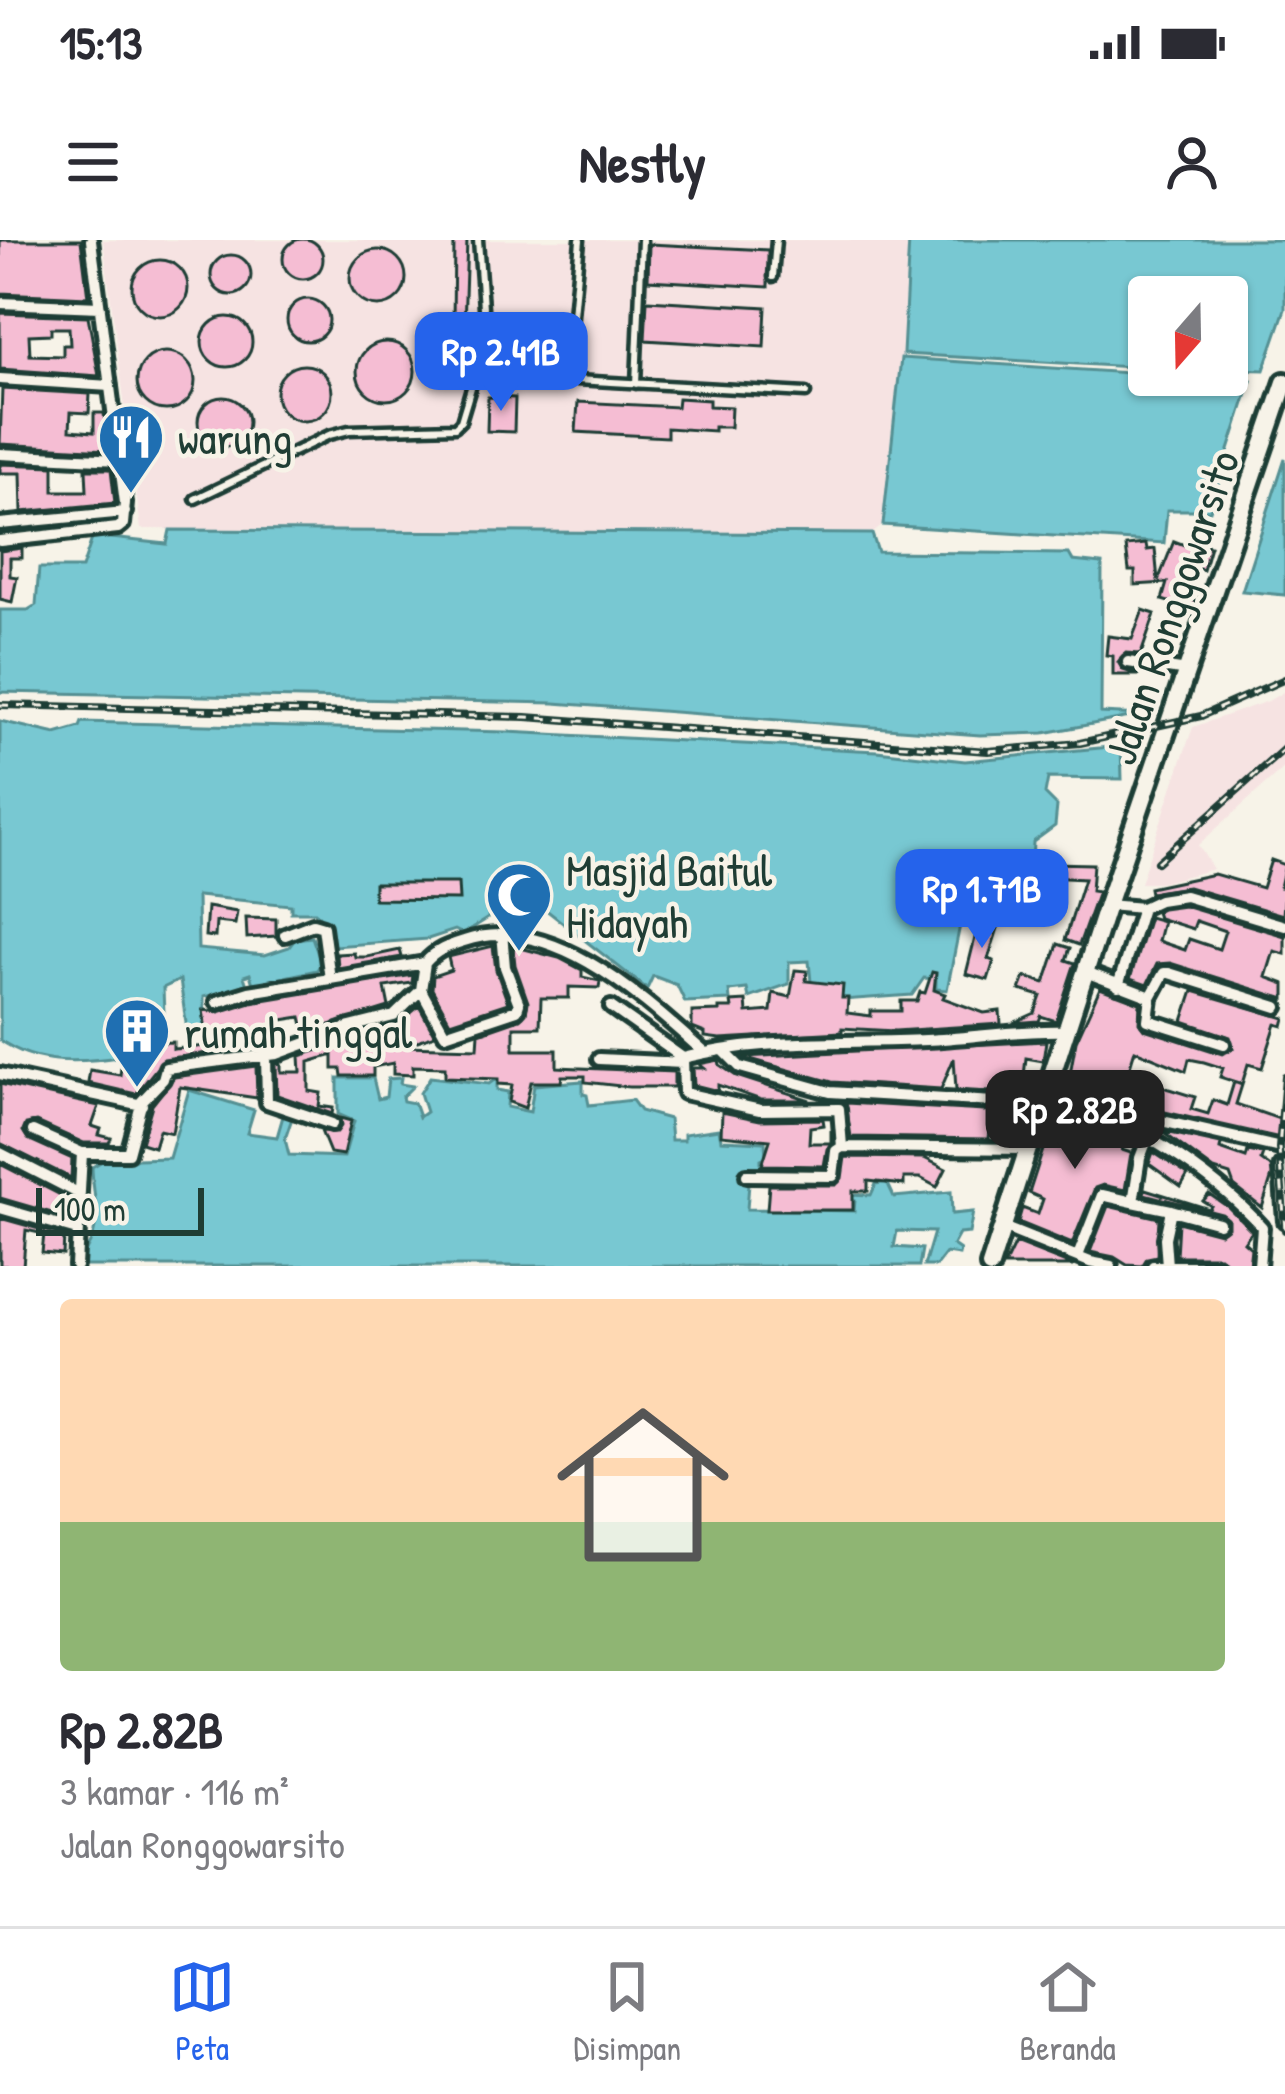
<!DOCTYPE html>
<html lang="id">
<head>
<meta charset="utf-8">
<style>
	:root { --surface:#fff; --page:#f2f2f3; --text:#2b2b33; --muted:#7c7c81; --line:#e1e1e2; --accent:#2563eb }
	body { margin:0; font-family:"Patrick Hand",sans-serif; background:var(--page); color:var(--text); height:100vh; display:flex; flex-direction:column; font-size:45px; white-space:nowrap }
	* { box-sizing:border-box; margin:0 }
	p { font-size:39px; color:var(--muted) }
	.icon { flex:none; width:66px; height:66px; fill:none; stroke:currentColor; stroke-width:2; stroke-linecap:round; stroke-linejoin:round }
	.map { position:relative; height:1026px; overflow:hidden }
	.sheet { display:flex; flex-direction:column; background:var(--surface); flex:1 }
	.sheet>* { flex:none }
	.needle { width:78px; rotate:200deg }
	.fabs { position:absolute; left:1128px; top:36px; display:grid; gap:24px }
	.fabs a { display:grid; place-items:center; width:120px; height:120px; border-radius:12px; background:var(--surface); box-shadow:0 3px 9px #0004; font-size:60px }
	.scale { position:absolute; left:36px; bottom:30px; width:168px; box-sizing:border-box; padding-left:12px; border:6px solid #1f3d34; border-top:0; font-size:33px; line-height:42px; white-space:nowrap; color:#1f3d34; -webkit-text-stroke:9px #f7f3e8; paint-order:stroke }
	.price { position:absolute; translate:-50% -102px; padding:0 27px; border-radius:24px; background:var(--accent); color:#fff; font-size:39px; line-height:78px; filter:drop-shadow(0 3px 6px #0008) }
	.price::after { content:''; position:absolute; left:50%; top:72px; width:36px; height:27px; margin-left:-18px; background:inherit; clip-path:polygon(0 0,100% 0,50% 100%) }
	.price.current { background:#222; color:#fff }
	ul { padding:0; list-style:none }
	li { display:grid; align-content:center; gap:24px; height:636px; padding:0 60px }
	li+li { border-top:3px solid var(--line) }
	li span { display:grid; place-items:center; height:372px; border-radius:12px; color:#555 }
	li>.icon { margin-inline-start:auto }
	span .icon { width:216px; height:216px; fill:#fffc; stroke-width:1 }
	li b { font-size:51px }
	.status { display:flex; justify-content:space-between; align-items:center; height:84px; padding:0 60px; background:var(--surface); direction:ltr }
	.status svg { height:33px; fill:currentColor }
	header { display:flex; justify-content:space-between; align-items:center; height:156px; padding:0 60px; background:var(--surface); font-size:54px; font-weight:700 }
	.menu { display:flex; justify-content:space-around; align-items:center; height:168px; border-top:3px solid var(--line); background:var(--surface); font-size:33px; color:var(--muted) }
	.menu a { display:grid; justify-items:center; gap:6px }
	.menu .current { color:var(--accent) }
	.map>svg:first-child { display:block }
</style>
</head>
<body>
<div class="status"><b>15:13</b><svg viewBox="0 0 49 12"><path d="M0 12V9h3v3zM5 12V6h3v6zM10 12V3h3v9zM15 12V0h3v12zM26 1h20v11H26zM47 4h2v5h-2z"/></svg></div>
<header><svg class="icon" aria-label="menu" viewBox="0 0 24 24"><path d="M4 6h16M4 12h16M4 18h16"/></svg>Nestly<svg class="icon" aria-label="person" viewBox="0 0 24 24"><circle cx="12" cy="8" r="4"/><path d="M4 21q1-7 8-7t8 7"/></svg></header>
<div class="map">
<svg width="1285" height="1026" viewBox="0 0 1285 1026">
	<rect width="100%" height="100%" fill="#f7f3e8"/>
	<filter id="ink" filterUnits="userSpaceOnUse"><feTurbulence type="fractalNoise" baseFrequency=".00833" numOctaves="2"/><feDisplacementMap in="SourceGraphic" scale="24" xChannelSelector="R" yChannelSelector="G"/><feConvolveMatrix kernelMatrix="1 2 1 2 8 2 1 2 1" color-interpolation-filters="sRGB"/></filter>
	<g filter="url(#ink)">
		<path fill="#f6e3e2" d="M103,0H909L903,114L883,285L872,294L141,289Z
			M1285,451V527L1198,605L1213,629L1160,643H1140L1193,487L1268,461Z"/>
		<path fill="#78c8d2" stroke="#549093" stroke-width="3" d="M909,0H1285V69L1264,130L1230,129L1227,57H1149V128L903,114Z
			M901,118L1251,141L1210,270H1167L1164,303L883,285Z
			M1285,218V355L1242,351Z
			M170,290L872,294L878,312L1069,314L1073,321L1102,324L1101,473L1141,475L1044,493L980,495L554,463L0,452V370H28L36,365L39,328H82L93,296L167,304Z
			M0,481L56,494L80,487L82,482L507,492L877,511L965,521L1121,506L1122,539L1048,538L1045,554L1057,566L1055,586L1033,602L1032,623H996L988,673L967,672L960,685L947,750L936,749V739L924,738L912,755L842,760L811,742L809,721L789,722V744L749,758L747,749L729,751L730,760L685,762L677,745L653,736L647,749L545,669L507,668L506,657L491,656L488,678L463,694L455,690L428,699L334,706L330,688L315,672H291V665L197,656L198,709L265,715L289,707L295,699L312,697L321,723L317,730L253,744L250,734L244,736L247,746L204,757V791L187,790L180,740L163,748L164,774L121,789L124,816C81,823 37,826 0,800Z
			M430,837L489,844L497,838V850L508,852L507,867L530,872L534,845L583,841V854L587,855L589,865L632,860L640,871L669,879L671,900H684V894L719,889L721,900L765,902L766,917L761,919V930L744,933V942L749,943L747,969L854,971L855,960H847L848,954L871,955L876,944L887,942L894,957L951,952L952,974L973,972L969,993L959,994L953,1005L960,1010L959,1015L946,1013L936,1026H924L934,992L897,991L894,1007L922,1009L919,1026H83C83,1011 87,1011 92,998C101,977 92,949 92,927L104,920L169,918L189,850L254,870L247,893L277,897L283,876L292,878L285,899L289,915L344,917L354,881L338,874V838H373L378,859L386,857L388,839L401,838L400,844L413,846L402,857L403,861L414,863L419,877L426,872L420,853Z"/>
		<path fill="#f5bdd3" stroke="#1f3d34" stroke-width="3" fill-rule="evenodd" d="M283 19a20 20 0 1 1 40 0a20 20 0 1 1-40 0Z
			M0,0H81L88,57L0,53Z
			M454,0H467L464,85H453Z
			M649,4L768,10V47L648,40Z
			M350 38a28 28 0 1 1 56 0a28 28 0 1 1-56 0Z
			M211 35a20 20 0 1 1 40 0a20 20 0 1 1-40 0Z
			M132 48a28 28 0 1 1 56 0a28 28 0 1 1-56 0Z
			M287 80a21 21 0 1 1 42 0a21 21 0 1 1-42 0Z
			M647,60L766,67L764,107L645,100Z
			M0,73L88,76L99,136L0,129ZM51,88H69L70,105H63V116L30,115L29,95L51,94Z
			M202 102a25 25 0 1 1 50 0a25 25 0 1 1-50 0Z
			M357 131a29 29 0 1 1 58 0a29 29 0 1 1-58 0Z
			M137 141a29 29 0 1 1 58 0a29 29 0 1 1-58 0Z
			M276 153a28 28 0 1 1 56 0a28 28 0 1 1-56 0Z
			M2,149L90,154L89,173L71,172L70,190L94,192V173H104L108,210L0,204Z
			M198 182a25 25 0 1 1 50 0a25 25 0 1 1-50 0Z
			M488,157L515,158L514,192L487,191Z
			M678,158L709,160V166L731,167L730,187H714V191L667,188V197L576,192L578,162L677,167Z
			M0,224L54,226V251H87L86,229H111L115,263L22,272L21,233H0Z
			M1174,301L1192,308L1193,301L1210,306L1203,330L1187,325L1174,352L1197,362L1194,370L1162,360L1167,343L1135,345V331H1129L1126,306L1146,304L1147,310L1155,309L1158,341Z
			M22,308V318H10V336L17,337L12,362L0,359V311Z
			M1143,370L1155,374L1141,414L1126,413L1118,422L1123,430L1139,435H1113V416L1106,415L1108,396L1132,399Z
			M1271,620L1285,625L1280,647L1285,648L1283,675L1188,647L1150,653L1149,648L1214,634L1262,648Z
			M1049,623L1093,624L1091,651L1098,652L1079,705L1065,700L1084,639L1048,637Z
			M374,643H458L459,660L374,659Z
			M1184,666L1285,696V714L1274,711L1266,737L1285,744V759L1170,723L1157,724L1147,745L1130,739L1149,677L1163,681L1158,701L1185,710L1189,699L1219,709L1225,691L1196,681L1193,689L1158,678L1156,672L1162,669Z
			M207,667L237,672L235,684L216,682L215,697L205,696Z
			M246,678L276,679V696L247,698Z
			M979,682L999,685L988,719L994,721L988,740L966,734Z
			M1058,704L1070,708L1066,720L1075,723L1056,781L1041,776L1039,781L1013,783L1035,773L1041,756L1020,750L1025,737L1045,743Z
			M493,706L496,730L508,763L450,782L432,749L433,736L451,730L448,717Z
			M513,706L559,718L582,730V737L600,741L599,748L569,747V758H541L540,787H514V810H557V827L674,832V847H629L585,842V836H562L561,842H531L525,868L509,862L512,845L498,844V839L445,837V827L413,826V835L393,834V823L373,827V836H342L341,829H333V815L309,822V851L321,853L319,866L333,868L332,874L277,855L276,824L281,823V832H301L300,816L397,785L419,766L435,795L403,806L478,808L479,793L520,779L526,773L528,762L515,725Z
			M400,710L402,717L338,728L337,714L354,713L355,717H367Z
			M795,730L807,731L806,741L843,745L842,758H848L847,773L871,776V771H901V761H917L920,752L925,753L932,732L936,733L934,750L945,754L943,758L984,773L1000,771L1001,784L895,791L842,788V792L720,799L705,797V793L692,788V772L719,771V768H732L731,762L746,761L747,773L771,771L773,753L790,757Z
			M413,735L412,743L385,747L389,767L305,793L301,777L276,781L280,802L275,804L164,819L136,854L88,843L90,830L120,835L121,828L131,829V813L143,814L138,795L148,793L151,803L173,802V809L208,806L203,770L219,772L251,762Z
			M1100,748L1140,763L1139,782L1144,789L1222,814L1233,808L1230,797L1183,781L1193,751L1285,778L1283,786L1276,784L1262,828L1248,824L1242,844L1220,837L1223,828L1204,822L1189,819L1186,831L1135,810L1127,836L1195,857L1191,869L1208,874L1213,860L1227,865L1234,842L1242,845L1236,864L1285,881V899L1067,850L1076,801Z
			M1046,801L1043,821L1026,818L1022,854L956,850L954,818L941,849L832,842L743,817Z
			M719,820L720,825L736,836L810,860H761L718,845V851L694,845L693,828H704L699,824Z
			M256,826L257,858L180,847L172,893L159,890L154,907L141,903L152,865L174,837Z
			M0,844L99,866L92,886L101,889L99,895L111,898L109,903H84L37,882L26,884L23,891L28,899L72,919L71,938L0,903Z
			M846,863L1019,873V880L991,881L989,899L851,897Z
			M1062,868L1087,874L1126,896L1122,910L1131,913L1125,950L1103,945L1095,948L1072,1004L1018,982L1022,968L1038,974L1043,959L1029,953L1051,885L1055,886Z
			M722,872L760,880L823,879L824,885L810,887L809,903H831V890L832,902L827,909L824,926L762,925L770,900L721,895Z
			M340,878L351,881L343,915L330,913L321,891L337,892L341,886Z
			M1161,891L1221,904L1220,909L1246,918L1248,911L1263,914L1261,920L1271,927L1272,936L1262,968L1234,946L1230,935L1214,930Z
			M1153,912L1188,935L1181,947L1149,924Z
			M845,917L924,918L946,929L937,947L920,938H904V945L868,941V951H853V970H767L769,945H836L842,938Z
			M0,924L70,960L69,978L0,958Z
			M1145,949L1209,969L1211,966L1203,961L1209,954L1228,967L1252,991L1244,1002L1251,1008L1249,1026L1228,1025L1219,1016H1176L1178,982L1220,993L1228,987V979L1222,974L1144,954Z
			M1108,966L1159,978L1157,1016L1147,1018L1142,1026L1127,1025L1114,1017L1090,1012Z
			M0,978L68,997H64L63,1015L42,1013L44,994L26,990L23,1026H0Z
			M1015,1003L1074,1026H1004Z"/>
		<g fill="none" stroke-linecap="round" stroke-linejoin="round">
			<g stroke="#1f3d34" stroke-width="15">
				<path id="lane" d="M478,0L488,135L806,153
					M773,37L776,0
					M567,140L580,0
					M636,144L642,0
					M195,259L329,195L349,190L455,187L461,181L473,141L477,136L488,135"/>
			</g>
			<g stroke="#1f3d34" stroke-width="20">
				<path id="street" d="M0,63L100,67
					M0,139L110,146
					M0,214L119,220
					M0,284L125,272
					M0,301L118,288L123,284L125,263L91,0
					M1128,422L1187,431
					M1107,665L1142,668L1159,660L1185,656L1285,686
					M285,695L313,684L323,687L330,739L425,723
					M1086,732L1151,757L1148,780L1224,804
					M1118,746L1142,668
					M421,750L445,794L517,770L519,764L505,727L502,693
					M1151,757L1164,733H1169L1277,767
					M217,762L249,752L330,739
					M611,767L683,818
					M725,812L740,827L830,852L1043,865
					M266,816L267,862L332,884
					M599,819L683,823
					M0,834L142,865
					M1047,855L1285,909
					M1091,865C1153,899 1214,934 1262,987L1259,1026
					M33,891L82,913
					M1148,897L1140,918L1133,962L1171,970L1165,998L1167,1026
					M842,907L839,869L760,870L684,853L683,818C763,797 844,804 926,800C973,798 1020,789 1067,791
					M0,913L78,953
					M1281,926L1285,981
					M747,935L833,936L836,911L842,907L1029,909
					M0,968L77,990
					M1171,970L1219,983
					M1005,988L1090,1022L1111,1026
					M1078,1016L1102,955L1133,962
					M76,1026L82,913H128L142,861L163,839L166,828L277,814L350,787L394,776L421,750L425,723C436,710 448,706 464,701C551,671 644,759 705,813
					M1153,1026H1218"/>
			</g>
			<g stroke="#1f3d34" stroke-width="26">
				<path id="primary" d="M990,1026L1107,665L1285,142"/>
			</g>
			<use href="#lane" stroke="#f7f3e8" stroke-width="6"/>
			<use href="#street" stroke="#f7f3e8" stroke-width="10"/>
			<use href="#primary" stroke="#f7f3e8" stroke-width="16"/>
			<g stroke="#1f3d34" stroke-width="8">
				<path id="rail" d="M0,465L526,477L988,511L1080,503L1201,476L1285,439
					M1157,622L1285,508
					M1285,836L1279,908L1285,990"/>
			</g>
			<use href="#rail" stroke="#f7f3e8" stroke-width="3" stroke-dasharray="9" stroke-linecap="butt"/>
		</g>
	</g>
	<defs>
		<g id="restaurant-pin" transform="scale(3.45)"><path d="M0 17L-7.5 6A9.5 9.5 0 1 1 7.5 6Z" fill="#1f6fb2" stroke="#f7f3e8"/><path d="M-5-6h1v4h1v-4h1v4h1v-4h1v5L-1.5 .5V6h-2V.5L-5-1ZM5-6V6H3V1.5H1.5Q1.5-4 5-6Z" fill="#fff"/></g>
		<g id="mosque-pin" transform="scale(3.45)"><path d="M0 17L-7.5 6A9.5 9.5 0 1 1 7.5 6Z" fill="#1f6fb2" stroke="#f7f3e8"/><path d="M3.5-4.9A6 6 0 1 0 3.5 4.9A5 5 0 1 1 3.5-4.9Z" fill="#fff"/></g>
		<g id="building-pin" transform="scale(3.45)"><path d="M0 17L-7.5 6A9.5 9.5 0 1 1 7.5 6Z" fill="#1f6fb2" stroke="#f7f3e8"/><path d="M-4-6H4V6H1V3H-1V6H-4ZM-2.5-4.3h1.7v1.8h-1.7ZM.8-4.3h1.7v1.8H.8ZM-2.5-1h1.7V.8h-1.7ZM.8-1h1.7V.8H.8Z" fill="#fff"/></g>
	</defs>
	<g fill-rule="evenodd">
		<use href="#restaurant-pin" x="131" y="197"/>
		<use href="#mosque-pin" x="519" y="655"/>
		<use href="#building-pin" x="137" y="791"/>
	</g>
	<g text-anchor="middle" dominant-baseline="central" stroke-width="9" stroke-linejoin="round" paint-order="stroke">
		<g font-size="45" fill="#1f3d34" stroke="#f7f3e8" text-anchor="start">
			<text x="178" y="197">warung</text>
			<text x="566" y="629">Masjid Baitul<tspan x="566" dy="52">Hidayah</tspan></text>
			<text x="184" y="791">rumah tinggal</text>
		</g>
		<g font-size="45" fill="#1f3d34" stroke="#f7f3e8">
			<text transform="translate(1171 367) rotate(-71)">Jalan Ronggowarsito</text>
		</g>
	</g>
</svg>
<div class="fabs">
<a><svg class="needle" viewBox="-14 -14 28 28"><path d="M0-13l5 13h-10z" fill="#e53935"/><path d="M0 13l5-13h-10z" fill="#7c7c81"/></svg></a>
</div>
<div class="scale">100 m</div>
<b class="price" style="left:501px;top:174px">Rp 2.41B</b>
<b class="price" style="left:982px;top:711px">Rp 1.71B</b>
<b class="price current" style="left:1075px;top:932px">Rp 2.82B</b>
</div>
<section class="sheet">
<ul>
<li><span style="background:linear-gradient(#ffd9b3 60%,#8fb573 0)"><svg class="icon" aria-label="home" viewBox="0 0 24 24"><path d="M3 11l9-7 9 7M6 9v11h12V9"/></svg></span><div><b>Rp 2.82B</b><p>3 kamar · 116 m²</p><p>Jalan Ronggowarsito</p></div></li>
</ul>
</section>
<nav class="menu">
<a class="current"><svg class="icon" aria-label="map" viewBox="0 0 24 24"><path d="M3 6l6-2 6 2 6-2v14l-6 2-6-2-6 2zM9 4v14M15 6v14"/></svg>Peta</a>
<a><svg class="icon" aria-label="saved" viewBox="0 0 24 24"><path d="M7 4h10v16l-5-4-5 4z"/></svg>Disimpan</a>
<a><svg class="icon" aria-label="home" viewBox="0 0 24 24"><path d="M3 11l9-7 9 7M6 9v11h12V9"/></svg>Beranda</a>
</nav>
</body>
</html>
